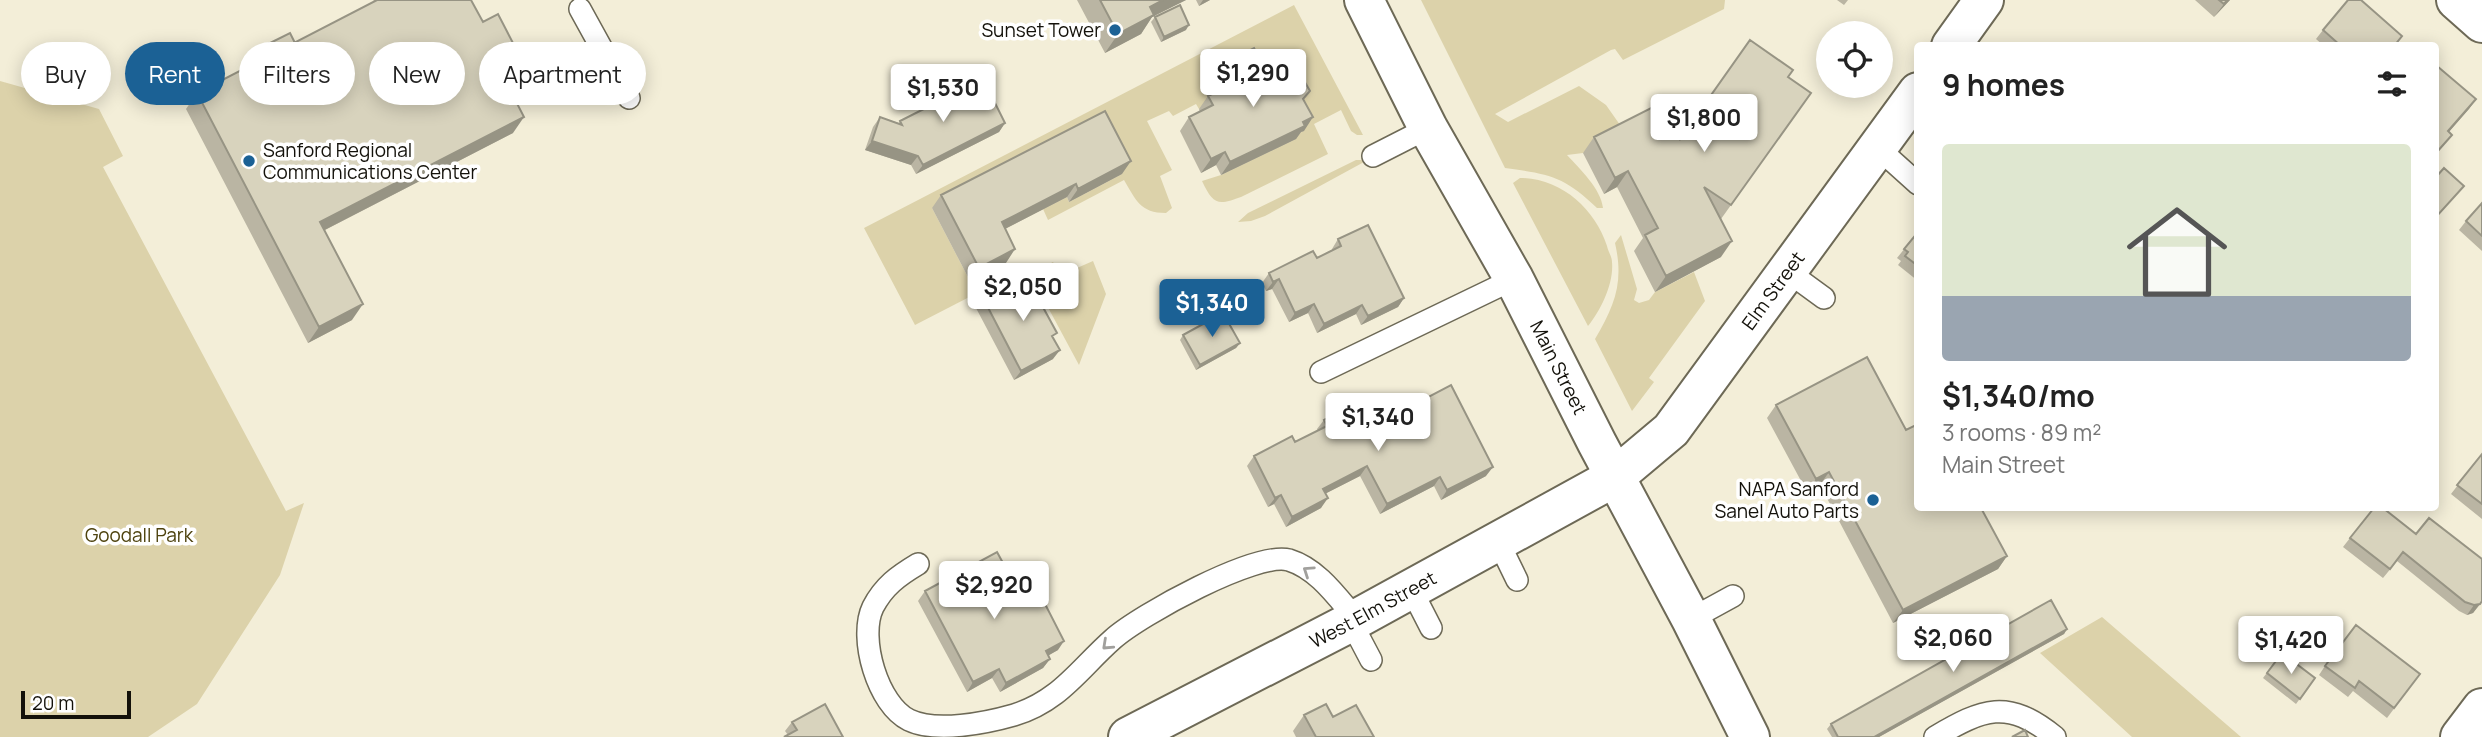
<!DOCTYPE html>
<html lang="en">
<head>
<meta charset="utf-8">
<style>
	:root { --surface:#fff; --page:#f2f2f2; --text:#222; --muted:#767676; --accent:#1b6195 }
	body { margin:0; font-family:Manrope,sans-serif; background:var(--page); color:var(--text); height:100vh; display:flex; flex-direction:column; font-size:26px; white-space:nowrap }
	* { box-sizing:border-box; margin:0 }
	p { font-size:23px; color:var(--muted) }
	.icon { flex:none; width:38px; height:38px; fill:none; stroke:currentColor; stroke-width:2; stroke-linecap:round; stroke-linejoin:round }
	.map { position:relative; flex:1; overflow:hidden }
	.sheet { position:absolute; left:1914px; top:42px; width:525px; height:469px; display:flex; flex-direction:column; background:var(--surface); border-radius:7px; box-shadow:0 4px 18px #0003 }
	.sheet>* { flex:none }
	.guide { position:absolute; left:21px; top:42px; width:665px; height:63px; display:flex; gap:14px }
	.controls { position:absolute; left:1816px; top:21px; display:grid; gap:14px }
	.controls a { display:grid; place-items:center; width:77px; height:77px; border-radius:50%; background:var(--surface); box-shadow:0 4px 18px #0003; font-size:35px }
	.scale { position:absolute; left:21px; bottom:18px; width:110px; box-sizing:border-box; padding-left:7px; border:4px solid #13110a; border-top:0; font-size:19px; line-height:24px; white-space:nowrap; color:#13110a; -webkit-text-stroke:5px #fff; paint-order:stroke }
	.price { position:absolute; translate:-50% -60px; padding:0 16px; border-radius:7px; background:#fff; color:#222; font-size:23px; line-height:46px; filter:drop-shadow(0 2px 4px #0008) }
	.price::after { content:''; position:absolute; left:50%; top:42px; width:21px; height:16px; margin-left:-10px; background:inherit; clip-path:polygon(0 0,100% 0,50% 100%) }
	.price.selected { background:var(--accent); color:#fff }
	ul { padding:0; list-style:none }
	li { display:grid; align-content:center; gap:14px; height:371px; padding:0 28px }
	li span { display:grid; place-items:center; height:217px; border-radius:7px; color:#555 }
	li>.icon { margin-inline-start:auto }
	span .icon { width:126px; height:126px; fill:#fffc; stroke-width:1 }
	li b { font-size:30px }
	h2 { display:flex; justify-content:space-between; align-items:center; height:84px; padding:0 28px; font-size:30px }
	.tag { padding:0 24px; border-radius:32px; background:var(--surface); box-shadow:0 4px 18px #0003; font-size:24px; line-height:63px }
	.tag.selected { background:var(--accent); color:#fff }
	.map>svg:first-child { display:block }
</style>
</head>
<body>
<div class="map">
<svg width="2482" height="737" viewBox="0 0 2482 737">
	<rect width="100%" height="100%" fill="#f3eed8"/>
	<path fill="#dcd2aa" d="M1421,0H1725L1724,9L1623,60L1615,49L1611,50L1495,114L1508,122L1579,86L1606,105L1625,132L1583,153L1567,155C1580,169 1601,189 1603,208H1597C1564,176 1549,174 1505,168Z
		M1294,5L1363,135H1357L1351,131L1341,110L1314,124L1328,154L1241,197C1217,206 1213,204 1202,181L1221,175L1295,139L1231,93L1199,109L1196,104L1173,116L1169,111L1147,121L1172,170L1160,176L1172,208L1166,213C1140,213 1136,200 1124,180L1048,220L1043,209L1067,197L1069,202L1122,174L932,208L970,281L1006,263L1020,272L1024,279L987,302L981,291L915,325L864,228Z
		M0,81L99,109L123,156L103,167L286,511L304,503L280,575L197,704L148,737H0Z
		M1356,160H1363L1364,162L1265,216L1251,221L1238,222L1248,213Z
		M1520,178C1561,178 1595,209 1607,246C1608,251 1612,257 1612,262C1614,283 1601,310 1588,326L1513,183Z
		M1621,235L1637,289L1634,300L1639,303L1649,300L1655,292L1694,272L1705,301L1649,378L1654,382L1632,411L1595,339C1615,305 1624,282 1615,243Z
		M1093,261L1106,294L1079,365L1030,274L1053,262L1061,275Z
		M2102,617L2241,737H2132L2040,653Z"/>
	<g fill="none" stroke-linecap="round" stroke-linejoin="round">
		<g stroke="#6d6956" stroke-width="24">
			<path id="lane" d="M580,9L629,98
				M1878,148L1918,184
				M1373,156L1428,128
				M1787,271L1824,298
				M1321,372L1514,279
				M1498,541L1517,580
				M918,564C898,576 884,586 873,607C858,638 878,705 909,720C936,733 986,723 1014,715C1060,701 1079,669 1113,639C1140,615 1256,551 1289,560C1318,569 1337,597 1356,619
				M1411,589L1431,628
				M1691,619L1733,596
				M1351,622L1371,660
				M1935,737C1983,709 2007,698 2055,737"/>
		</g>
		<g stroke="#6d6956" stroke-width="42">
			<g id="street">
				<path d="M1951,46L1984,0"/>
				<path id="s1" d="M1128,737L1351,622L1615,477L1671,430L1918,92"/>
			</g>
		</g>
		<g stroke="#6d6956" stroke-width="42">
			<path id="secondary" d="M2456,0L2482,23
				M2460,737L2482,708"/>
		</g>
		<g stroke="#6d6956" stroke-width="42">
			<g id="highway">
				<path id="s2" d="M1364,0L1428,128L1514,279L1597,443L1691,619L1750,737"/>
			</g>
		</g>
		<use href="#lane" stroke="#fff" stroke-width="21"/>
		<use href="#street" stroke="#fff" stroke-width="38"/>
		<use href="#secondary" stroke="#fff" stroke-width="38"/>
		<use href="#highway" stroke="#fff" stroke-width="38"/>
	</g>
	<path fill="#bab5a3" d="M374,0H471L502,61L507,85L513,133L325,230L352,320L308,343L186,109L197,93L264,59L261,51L264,46L295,43L372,3Z
		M1077,0H1186L1152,17L1141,34L1105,53Z
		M1196,0H1210L1199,6Z
		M1837,0H1848L1844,5Z
		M2195,0H2230L2214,17Z
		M1155,17L1186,30L1161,42L1151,22Z
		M2323,30L2402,36L2395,46H2324L2316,39Z
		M1230,61L1264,68L1303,100L1304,131L1301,132L1296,139L1221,175L1216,165L1201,173L1180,131L1189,117L1200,112L1199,109L1208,96L1227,86L1221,74Z
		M1788,77L1811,93L1721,219V257L1655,292L1634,251L1643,238L1617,187L1604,194L1583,153L1594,137L1680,139Z
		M880,117L899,123L900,121L1005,123L999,132L916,174L911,165L865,150L873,127Z
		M1122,174L1069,202L1067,197L1005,229L1006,263L970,281L932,208L941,195Z
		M2482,203V251L2459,230L2466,221Z
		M1918,232V281L1898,265L1901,261L1897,258Z
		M1338,239L1404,298L1398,307L1361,325L1356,314L1317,333L1308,313L1289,322L1272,289L1266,291L1262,283L1269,273L1317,258L1332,250V249Z
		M983,298L1053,359L1014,380L976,308Z
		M1183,335L1240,343L1236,348L1196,370L1180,340Z
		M1776,405L2007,556L1998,569L1893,623L1820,485L1807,492L1767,418Z
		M1352,418L1381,422L1486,476L1441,500L1434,486L1380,514L1360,476L1326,493L1321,508L1286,527L1274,504L1268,507L1247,466L1254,456L1295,442L1318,431L1317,429L1324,420Z
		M2482,454V519L2451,494Z
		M2416,534L2482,559V602L2473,613L2467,615L2459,611L2397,561L2383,578L2343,547L2350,538Z
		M925,591L1020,594L1038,602L1058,650L1048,655L1050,659L1043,668L1000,692L992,678L967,692L918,601Z
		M2067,629L2064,634L1879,737H1832L1827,729L1831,724Z
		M2282,653L2315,678L2296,704L2263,678Z
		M2325,666L2420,674L2387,718L2353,691L2348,697L2319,675Z
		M1304,715L1333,717L1374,737H1296L1293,731Z
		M792,722L843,737L788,735L785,731Z"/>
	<path fill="#979484" d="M1163,0H1186L1152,17L1141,34L1105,53L1118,34L1150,7Z
		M1203,0H1210L1199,6Z
		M2227,0H2230L2214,17L2224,4Z
		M1189,25L1186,30L1161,42L1164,37Z
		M514,45L503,61L498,53Z
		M2476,99L2469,109L2441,141L2448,131Z
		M524,117L513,133L309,238L320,222Z
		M1313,117L1304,131L1301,132L1296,139L1221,175L1230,162Z
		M1005,123L999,132L916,174L923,165Z
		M872,141L918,156L911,165L865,150Z
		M1225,152L1216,165L1201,173L1211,159Z
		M1131,161L1122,174L1069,202L1078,189Z
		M1628,171L1617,187L1604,194L1615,178Z
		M1076,184L1067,197L993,235L1002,222Z
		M1732,241L1721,257L1655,292L1666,276Z
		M1015,249L1006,263L970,281L979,268Z
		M1279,279L1272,289L1266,291L1273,282Z
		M1404,298L1398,307L1361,325L1368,316Z
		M363,304L352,320L308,343L319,327Z
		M1314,304L1308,313L1289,322L1295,313Z
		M1362,305L1356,314L1317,333L1324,324Z
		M1240,343L1236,348L1196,370L1200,365Z
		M1060,350L1053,359L1014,380L1021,371Z
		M1367,466L1360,476L1317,498L1323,489Z
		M1493,467L1486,476L1441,500L1447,490Z
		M1829,472L1820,485L1807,492L1816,479Z
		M1440,477L1434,486L1380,514L1387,504Z
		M1281,495L1274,504L1268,507L1275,498Z
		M1328,498L1321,508L1286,527L1292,517Z
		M2007,556L1998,569L1893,623L1903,610Z
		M2482,601L2473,613L2467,615L2474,605Z
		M2067,629L2064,634L1879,737H1874Z
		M1064,641L1058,650L1039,661L1046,651Z
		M1050,659L1043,668L1000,692L1006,683Z
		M999,669L992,678L967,692L973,682Z"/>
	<path fill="#d8d3bd" stroke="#979484" stroke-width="2" d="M377,0H471L483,22L498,14L514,45L498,53L511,79L506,82L524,117L320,222L363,304L319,327L197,93Z
		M1100,0H1163L1150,7L1154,15L1118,34Z
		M2219,0H2227L2224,4Z
		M2348,0H2361L2402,36L2394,46H2341L2323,30Z
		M1180,5L1189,25L1164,37L1155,17Z
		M290,33L295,43L269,56L264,46Z
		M1750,40L1793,70L1788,77L1811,93L1731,205L1704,187L1732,241L1666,276L1645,235L1658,228L1628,171L1615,178L1594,137L1661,103L1680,139Z
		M1254,48L1264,68L1281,58L1292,79H1303L1310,91L1303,99L1313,117L1303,122L1305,126L1230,162L1225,152L1211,159L1189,117L1213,105L1208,96L1240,80L1230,61Z
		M2437,66L2476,99L2448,131L2452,135L2436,153V67Z
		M983,79L1005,123L923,165L918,156L872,141L880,117L902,125L900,121Z
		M1105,111L1131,161L1078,189L1076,184L1002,222L1015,249L979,268L941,195Z
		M2444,168L2464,186L2436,217V177Z
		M2482,203V236L2466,221Z
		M1368,225L1404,298L1368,316L1362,305L1324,324L1314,304L1295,313L1279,279L1273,282L1269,273L1313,251L1317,258L1341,246L1338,239Z
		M1918,232V266L1905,256L1908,252L1904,249Z
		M1026,276L1057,333L1052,336L1060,350L1021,371L983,298Z
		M1223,313L1240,343L1200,365L1183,335Z
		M1867,357L1906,430L1918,424V508H1981L2007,556L1903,610L1829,472L1816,479L1776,405Z
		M1451,385L1493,467L1447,490L1440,477L1387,504L1367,466L1323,489L1328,498L1292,517L1281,495L1275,498L1254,456L1292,436L1295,442L1327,426L1324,420L1347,408L1352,418L1373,407L1381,422Z
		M2482,454V504L2457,485Z
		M2374,508H2383L2416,534L2429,518L2482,559V601L2480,604L2474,605L2465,602L2403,552L2390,569L2350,538Z
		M997,552L1020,594L1030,588L1038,602L1043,600L1064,641L1046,651L1050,659L1006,683L999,669L973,682L925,591Z
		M2051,600L2067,629L1874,737H1838L1831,724Z
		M2356,625L2420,674L2394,708L2359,681L2355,688L2325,666Z
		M2282,653L2315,678L2300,699L2267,673Z
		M825,704L843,737H784L797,730L792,722Z
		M1326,704L1333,717L1356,705L1374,737H1316L1304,715Z
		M2025,730L2028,737H2012Z"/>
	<defs><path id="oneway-chevron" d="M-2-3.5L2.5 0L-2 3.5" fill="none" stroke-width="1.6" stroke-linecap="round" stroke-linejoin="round" transform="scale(1.75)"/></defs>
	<g stroke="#a1a09d">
		<use href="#oneway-chevron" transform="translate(1308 571) rotate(-146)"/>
		<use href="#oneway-chevron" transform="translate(1107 645) rotate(137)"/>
	</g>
	<g fill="#1b6195" stroke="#fff" stroke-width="2.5">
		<circle cx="1115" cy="30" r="7"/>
		<circle cx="249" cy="161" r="7"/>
		<circle cx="1873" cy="500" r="7"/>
	</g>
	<g text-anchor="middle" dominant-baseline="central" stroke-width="7" stroke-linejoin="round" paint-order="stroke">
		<g font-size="19" fill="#13110a" stroke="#fff" text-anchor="end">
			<text x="1101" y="30">Sunset Tower</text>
			<text x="263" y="150" text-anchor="start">Sanford Regional<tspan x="263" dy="22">Communications Center</tspan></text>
			<text x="1859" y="489">NAPA Sanford<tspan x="1859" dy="22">Sanel Auto Parts</tspan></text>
		</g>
		<g font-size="19" fill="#13110a" stroke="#fff">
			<text stroke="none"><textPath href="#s1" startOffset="798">Elm Street</textPath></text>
			<text stroke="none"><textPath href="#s2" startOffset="416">Main Street</textPath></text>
			<text stroke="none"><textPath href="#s1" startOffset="276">West Elm Street</textPath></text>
		</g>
		<g font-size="19" fill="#4e430f" stroke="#fff">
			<text x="139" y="535">Goodall Park</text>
		</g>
	</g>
</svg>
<div class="controls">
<a><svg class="icon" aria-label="locate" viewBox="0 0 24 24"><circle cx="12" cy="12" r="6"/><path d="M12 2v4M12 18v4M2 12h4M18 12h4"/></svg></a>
</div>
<div class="scale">20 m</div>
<b class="price" style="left:1253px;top:109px">$1,290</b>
<b class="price" style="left:943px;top:124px">$1,530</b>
<b class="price" style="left:1704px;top:154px">$1,800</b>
<b class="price" style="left:1023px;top:323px">$2,050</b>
<b class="price selected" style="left:1212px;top:339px">$1,340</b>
<b class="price" style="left:1378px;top:453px">$1,340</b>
<b class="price" style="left:994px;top:621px">$2,920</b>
<b class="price" style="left:1953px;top:674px">$2,060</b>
<b class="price" style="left:2291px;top:676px">$1,420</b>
<div class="guide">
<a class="tag">Buy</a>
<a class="tag selected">Rent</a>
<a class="tag">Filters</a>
<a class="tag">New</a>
<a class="tag">Apartment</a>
</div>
<section class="sheet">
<h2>9 homes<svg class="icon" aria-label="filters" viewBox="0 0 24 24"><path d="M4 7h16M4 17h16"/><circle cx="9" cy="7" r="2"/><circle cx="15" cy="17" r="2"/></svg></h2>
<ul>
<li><span style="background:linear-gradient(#dfe7d0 70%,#9aa5b1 0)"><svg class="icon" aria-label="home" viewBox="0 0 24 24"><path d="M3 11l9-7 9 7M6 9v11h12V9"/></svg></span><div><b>$1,340/mo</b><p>3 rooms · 89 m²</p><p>Main Street</p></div></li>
</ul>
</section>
</div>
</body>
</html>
